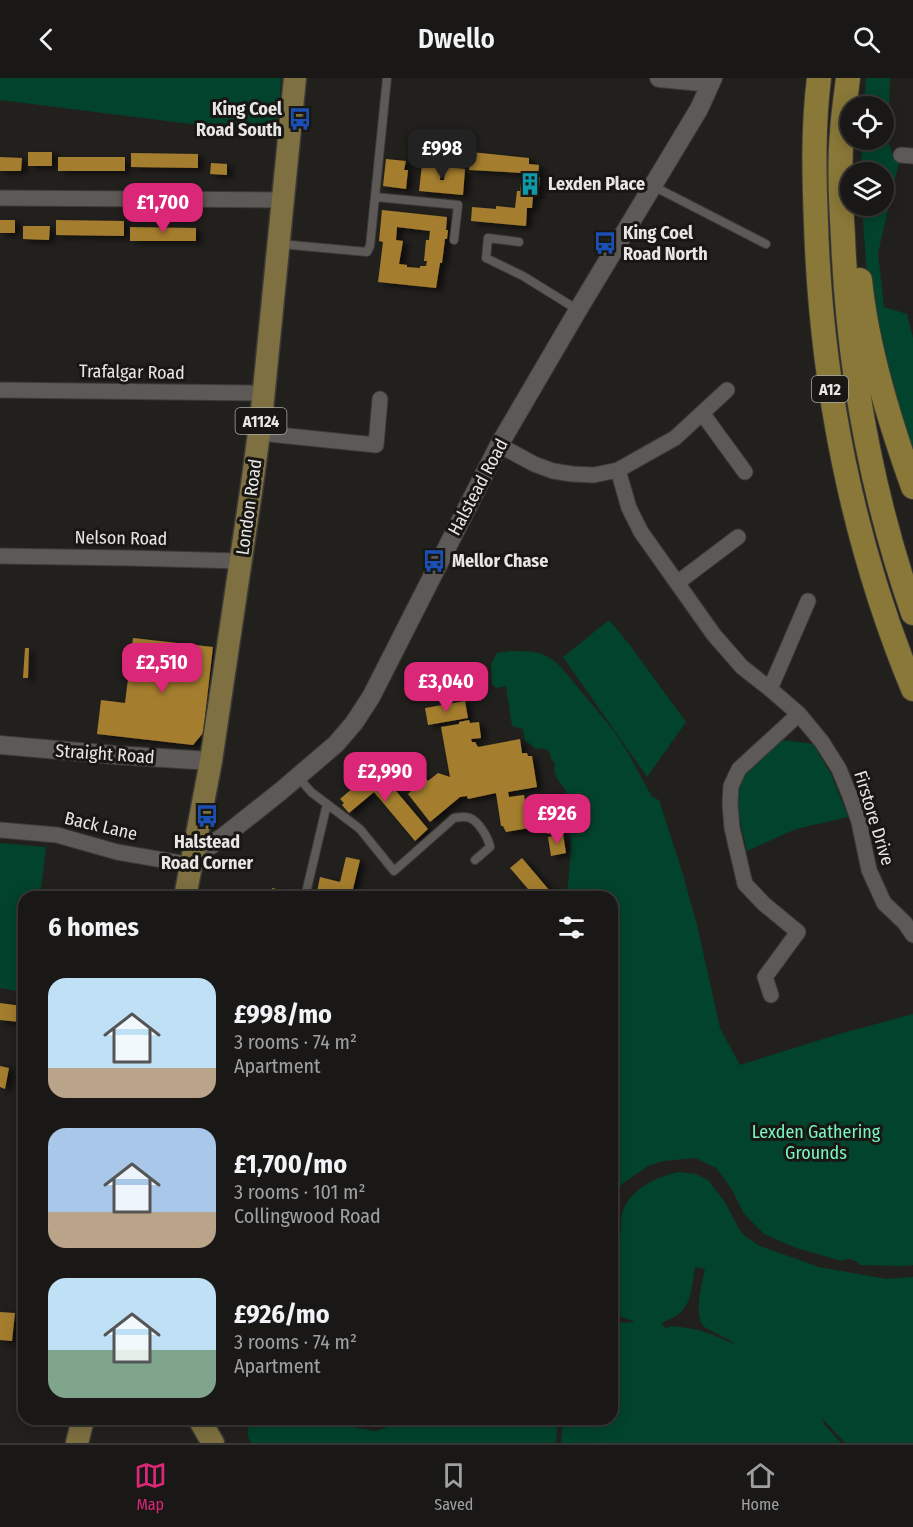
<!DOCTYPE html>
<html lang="en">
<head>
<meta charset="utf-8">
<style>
	:root { --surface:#1a1816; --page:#23211f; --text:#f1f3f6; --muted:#9fa0a1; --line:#383735; --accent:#db2777 }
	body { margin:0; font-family:"Fira Sans Condensed",sans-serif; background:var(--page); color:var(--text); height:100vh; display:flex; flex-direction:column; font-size:22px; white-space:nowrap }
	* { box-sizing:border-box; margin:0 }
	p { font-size:20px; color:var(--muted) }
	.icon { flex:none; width:33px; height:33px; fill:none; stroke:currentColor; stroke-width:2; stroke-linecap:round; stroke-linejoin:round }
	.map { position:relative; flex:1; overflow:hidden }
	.drawer { position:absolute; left:18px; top:813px; width:600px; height:534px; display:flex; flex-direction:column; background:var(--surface); border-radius:18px; box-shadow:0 3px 15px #0003,0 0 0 2px var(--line) }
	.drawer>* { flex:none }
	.tools { position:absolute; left:840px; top:18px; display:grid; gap:12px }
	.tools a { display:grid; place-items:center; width:54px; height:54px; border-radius:50%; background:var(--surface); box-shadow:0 3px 15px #0003,0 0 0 2px var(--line); font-size:30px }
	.price { position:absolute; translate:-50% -51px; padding:0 14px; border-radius:12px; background:var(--accent); color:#fff; font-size:20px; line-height:39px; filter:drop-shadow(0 2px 3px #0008) }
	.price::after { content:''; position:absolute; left:50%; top:36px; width:18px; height:14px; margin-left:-9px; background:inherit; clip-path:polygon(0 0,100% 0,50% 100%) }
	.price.current { background:#222; color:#fff }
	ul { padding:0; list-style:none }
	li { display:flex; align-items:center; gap:18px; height:150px; padding:0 30px }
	li span { display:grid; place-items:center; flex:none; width:168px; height:120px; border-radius:18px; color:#555 }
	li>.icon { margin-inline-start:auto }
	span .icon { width:72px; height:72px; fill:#fffc; stroke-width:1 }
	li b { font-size:26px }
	h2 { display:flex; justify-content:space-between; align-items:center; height:72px; padding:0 30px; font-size:26px }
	header { display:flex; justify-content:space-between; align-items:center; height:78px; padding:0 30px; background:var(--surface); font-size:27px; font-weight:600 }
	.dock { display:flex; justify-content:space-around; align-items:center; height:84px; border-top:2px solid var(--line); background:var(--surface); font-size:16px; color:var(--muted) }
	.dock a { display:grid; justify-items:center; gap:3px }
	.dock .current { color:var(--accent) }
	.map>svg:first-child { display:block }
</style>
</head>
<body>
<header><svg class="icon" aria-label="back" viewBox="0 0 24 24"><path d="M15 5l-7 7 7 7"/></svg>Dwello<svg class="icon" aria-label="search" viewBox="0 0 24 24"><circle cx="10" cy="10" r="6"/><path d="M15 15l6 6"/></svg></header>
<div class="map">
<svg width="913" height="1365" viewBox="0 0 913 1365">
	<defs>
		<filter id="shadow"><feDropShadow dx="5.5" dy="3" stdDeviation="3" flood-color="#0009"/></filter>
	</defs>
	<rect width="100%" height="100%" fill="#22201d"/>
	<path fill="#02432d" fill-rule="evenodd" d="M0,0H281L277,57L0,22Z
		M866,0H890L888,63L892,75L899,78L900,80L878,175L884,229L907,236L913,260V402L868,212L862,128H884V94H861L862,62H884V28H864Z
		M609,542L629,566L686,644L647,699L563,579Z
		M511,573C533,573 545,573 561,589L613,652L627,673L652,719L659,722L682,793L697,847L720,950L740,987L839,956L913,936V1187L904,1188L860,1187C854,1181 850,1179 842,1183L796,1170L764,1156L744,1136L731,1110L716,1090L695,1080L664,1083L648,1088L623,1105L612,1118V819H567C569,796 571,773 571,749C571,742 572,733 571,726C568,707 551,703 555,685L551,681L549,673L543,670L537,671L525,663L523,651L512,648L506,608L496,610L492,606L491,586L497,575Z
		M783,662L813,666L831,696L848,739L796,751L747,773C742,749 730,715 747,694C754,684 773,670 783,662Z
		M0,765L46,769L40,819H24V914L0,910Z
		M680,1094L696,1096L708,1102L725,1124L739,1151L745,1158L760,1168L819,1189L886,1201L913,1199V1365H845L822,1340L824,1346L841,1365H561L563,1341H612V1245L635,1244L612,1235C612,1217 610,1198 612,1180C613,1172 618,1165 620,1158C622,1150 620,1142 622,1135C630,1111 657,1098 680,1094ZM695,1189L705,1191C702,1205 692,1241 706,1250C715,1256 727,1259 735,1266C726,1263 717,1258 708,1255C696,1251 683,1249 670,1248L666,1251L661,1245C692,1234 690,1219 695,1189Z
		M257,1341H349L352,1349L375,1353L413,1341H558L556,1365H251C245,1354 247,1349 257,1341Z"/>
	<path fill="#a47e2d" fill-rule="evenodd" filter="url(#shadow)" d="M28,74H52V88H28Z
		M471,74L529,80V86L539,87L538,99H540L538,119L533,118L532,130H527L526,148L471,143L472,129L496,131V128L515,130L517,113H520L522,95L469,92Z
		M131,75L198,76V90L131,89Z
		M0,79L22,80L21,93H0Z
		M58,79H125V93H58Z
		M386,81L406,83L404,92H408L406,111L383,108Z
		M211,85L227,86V97L210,96Z
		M422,86L441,88L440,102H444L446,89L465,91L463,117L419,113Z
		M382,132L447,139L446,152H448L447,161H445L442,185H440L436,210L378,204L383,164L379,163ZM397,149L430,153L429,162H426L424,183H427L426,188H420V190L407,189V187L399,186L403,163L396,162Z
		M0,142H15V155H0Z
		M56,142L124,143V158L56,157Z
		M23,148H50L49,162L23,161Z
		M130,149L196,150V163H130Z
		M133,560L213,569L203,655L193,667L97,656L101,622L125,625Z
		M25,570H29L28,600H23Z
		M465,623L468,640L428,647L425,630Z
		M469,642L470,645L479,644L481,660L471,661L472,664H475L478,669L520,661L522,675H527L528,678H532L537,709L508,714L509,719L524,717L529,750L506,754L503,748H501L496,715L468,721L467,718L460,719L430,744L408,716L412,712L409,707L422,696L428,703L438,695L450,699L441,649L459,646V644Z
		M374,692L383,703L386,701L428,751L415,763L374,714L349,735L342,727L344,725L340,721Z
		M556,716L561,753L547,756L541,718Z
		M563,756L566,775L551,778L548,759Z
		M346,779L360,782L351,819H316L320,799L340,804Z
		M522,780L555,819H535L510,790Z
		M272,810L285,813L283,819H269Z
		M0,925L22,928L20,944L0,942Z
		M0,988L9,990L5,1011L0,1009Z
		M0,1234L15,1235L12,1263L0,1262Z"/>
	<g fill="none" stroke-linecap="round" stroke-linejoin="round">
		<g stroke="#3c3a38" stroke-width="10">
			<path id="service" d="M653,108L766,166
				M375,119L458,127L454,162
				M519,164L488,160L486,180L523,198L578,232
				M280,166L367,174L370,168L387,0
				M298,699L311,714L360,751L394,793L454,740C459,739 465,738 470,740C479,744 488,759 490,769L475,782
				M305,819L327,726"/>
		</g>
		<g stroke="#3c3a38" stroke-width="17">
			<path id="minor" d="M901,77L913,78
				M0,120L283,122
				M0,312L264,315
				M702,335L745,394
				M259,355L376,367L380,321
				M499,367L534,386L553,393L572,396L594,397L618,392L675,360L727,312
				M618,392L629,430L641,454L714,557L742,589L770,611L799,636L822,664L839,691L850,718L859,744L869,792L884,825L905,845L913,857
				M0,478L128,480L242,483
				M677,505L738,459
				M770,611L808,523
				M0,752L57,757L117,774L192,787
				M771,917L765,899L798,854L764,826L745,806L732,750L730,726L731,708L739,691L799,636"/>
		</g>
		<g stroke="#3c3a38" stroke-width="20">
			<path id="tertiary" d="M659,0L711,5
				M0,667L115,677L211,683
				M195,771L208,769L223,759L281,713L336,666L354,645L371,619L499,367L578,232L699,31L713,0"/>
		</g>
		<g stroke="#3c3a38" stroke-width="25">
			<path id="primary" d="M185,819L211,683L253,400L262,332L295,0
				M199,1341L213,1365
				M77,1365L83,1341"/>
		</g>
		<g stroke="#3c3a38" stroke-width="26">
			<path id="trunk" d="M819,0C813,48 814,97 816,146C821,304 852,464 913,611
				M848,0C846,18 843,36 842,54C839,89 841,125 843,159C848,287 871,414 913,535
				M860,202C867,271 890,344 913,409"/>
		</g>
		<use href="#service" stroke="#5c5956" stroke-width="8"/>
		<use href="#minor" stroke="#5c5956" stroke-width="15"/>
		<use href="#tertiary" stroke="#5c5956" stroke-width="18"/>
		<use href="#primary" stroke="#7e7040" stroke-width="22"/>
		<use href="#trunk" stroke="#897838" stroke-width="24"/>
	</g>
	<defs>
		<g id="bus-bare" transform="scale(1.8)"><path d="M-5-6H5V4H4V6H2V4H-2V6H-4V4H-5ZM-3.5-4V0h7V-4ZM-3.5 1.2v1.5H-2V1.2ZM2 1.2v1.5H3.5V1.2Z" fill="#1a4fb4" stroke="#191714" stroke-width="2.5" paint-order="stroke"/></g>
		<g id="building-bare" transform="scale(1.8)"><path d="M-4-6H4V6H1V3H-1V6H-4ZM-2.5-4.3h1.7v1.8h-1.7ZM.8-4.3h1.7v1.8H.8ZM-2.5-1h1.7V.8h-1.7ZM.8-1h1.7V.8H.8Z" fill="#0f9aa8" stroke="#191714" stroke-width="2.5" paint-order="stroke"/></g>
	</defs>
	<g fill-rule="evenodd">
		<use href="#bus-bare" x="300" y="41"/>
		<use href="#building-bare" x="530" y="106"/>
		<use href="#bus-bare" x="605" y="165"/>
		<use href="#bus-bare" x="434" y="483"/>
		<use href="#bus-bare" x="207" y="738"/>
	</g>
	<g text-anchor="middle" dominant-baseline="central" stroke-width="6" stroke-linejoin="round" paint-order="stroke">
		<g fill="#191714" stroke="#a9a8a6" stroke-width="1.5">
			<rect x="812" y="298" width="36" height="26" rx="4.5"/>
			<rect x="235.5" y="330" width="51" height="26" rx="4.5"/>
		</g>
		<g font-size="16" font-weight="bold" fill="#e7e6e4">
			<text x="830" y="311">A12</text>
			<text x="261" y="343">A1124</text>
		</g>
		<g font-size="18" font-weight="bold" fill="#e7e6e4" stroke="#191714" text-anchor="start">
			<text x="282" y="31" text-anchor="end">King Coel<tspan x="282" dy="21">Road South</tspan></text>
			<text x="548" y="106">Lexden Place</text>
			<text x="623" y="155">King Coel<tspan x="623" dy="21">Road North</tspan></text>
			<text x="452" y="483">Mellor Chase</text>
			<text x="207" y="764" text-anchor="middle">Halstead<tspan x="207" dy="21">Road Corner</tspan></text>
		</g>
		<g font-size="18" fill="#e7e6e4" stroke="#191714">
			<text transform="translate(132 294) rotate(1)">Trafalgar Road</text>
			<text transform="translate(478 409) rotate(-62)">Halstead Road</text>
			<text transform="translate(249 429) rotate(-82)">London Road</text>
			<text transform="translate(121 460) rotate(1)">Nelson Road</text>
			<text transform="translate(105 676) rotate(4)">Straight Road</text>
			<text transform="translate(874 740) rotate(73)">Firstore Drive</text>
			<text transform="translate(101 748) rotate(13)">Back Lane</text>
		</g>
		<g font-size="18" fill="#79f7c1" stroke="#191714">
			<text x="816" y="1054">Lexden Gathering<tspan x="816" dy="21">Grounds</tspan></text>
		</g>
	</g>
</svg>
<div class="tools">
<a><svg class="icon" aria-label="locate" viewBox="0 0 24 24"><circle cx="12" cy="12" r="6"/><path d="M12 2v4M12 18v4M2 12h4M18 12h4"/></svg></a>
<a><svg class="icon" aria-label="layers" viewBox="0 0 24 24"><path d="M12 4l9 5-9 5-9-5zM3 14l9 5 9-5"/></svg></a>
</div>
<b class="price current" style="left:442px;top:102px">£998</b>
<b class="price" style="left:163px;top:156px">£1,700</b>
<b class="price" style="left:162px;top:616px">£2,510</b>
<b class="price" style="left:446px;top:635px">£3,040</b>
<b class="price" style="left:385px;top:725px">£2,990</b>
<b class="price" style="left:557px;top:767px">£926</b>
<section class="drawer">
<h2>6 homes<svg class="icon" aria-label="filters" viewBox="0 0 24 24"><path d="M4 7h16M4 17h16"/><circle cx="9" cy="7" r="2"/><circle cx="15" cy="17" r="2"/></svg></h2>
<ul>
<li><span style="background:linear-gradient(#bfe0f5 75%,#b9a48a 0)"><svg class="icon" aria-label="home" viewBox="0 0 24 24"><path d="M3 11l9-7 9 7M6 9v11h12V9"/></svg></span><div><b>£998/mo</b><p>3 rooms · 74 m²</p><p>Apartment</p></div></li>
<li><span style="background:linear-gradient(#a9c7e8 70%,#b9a48a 0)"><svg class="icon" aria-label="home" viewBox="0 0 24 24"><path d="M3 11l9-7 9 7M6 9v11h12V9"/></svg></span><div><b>£1,700/mo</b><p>3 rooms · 101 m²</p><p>Collingwood Road</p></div></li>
<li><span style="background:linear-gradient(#bfe0f5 60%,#7fa58c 0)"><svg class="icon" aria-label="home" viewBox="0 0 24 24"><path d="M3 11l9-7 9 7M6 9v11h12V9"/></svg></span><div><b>£926/mo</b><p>3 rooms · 74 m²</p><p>Apartment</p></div></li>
</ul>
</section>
</div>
<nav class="dock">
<a class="current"><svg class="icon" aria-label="map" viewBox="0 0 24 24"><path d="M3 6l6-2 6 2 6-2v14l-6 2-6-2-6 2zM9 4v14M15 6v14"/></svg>Map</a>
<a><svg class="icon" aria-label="saved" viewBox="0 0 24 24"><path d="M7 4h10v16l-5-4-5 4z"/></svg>Saved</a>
<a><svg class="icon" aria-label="home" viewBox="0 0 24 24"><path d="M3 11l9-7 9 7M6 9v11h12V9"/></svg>Home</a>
</nav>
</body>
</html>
